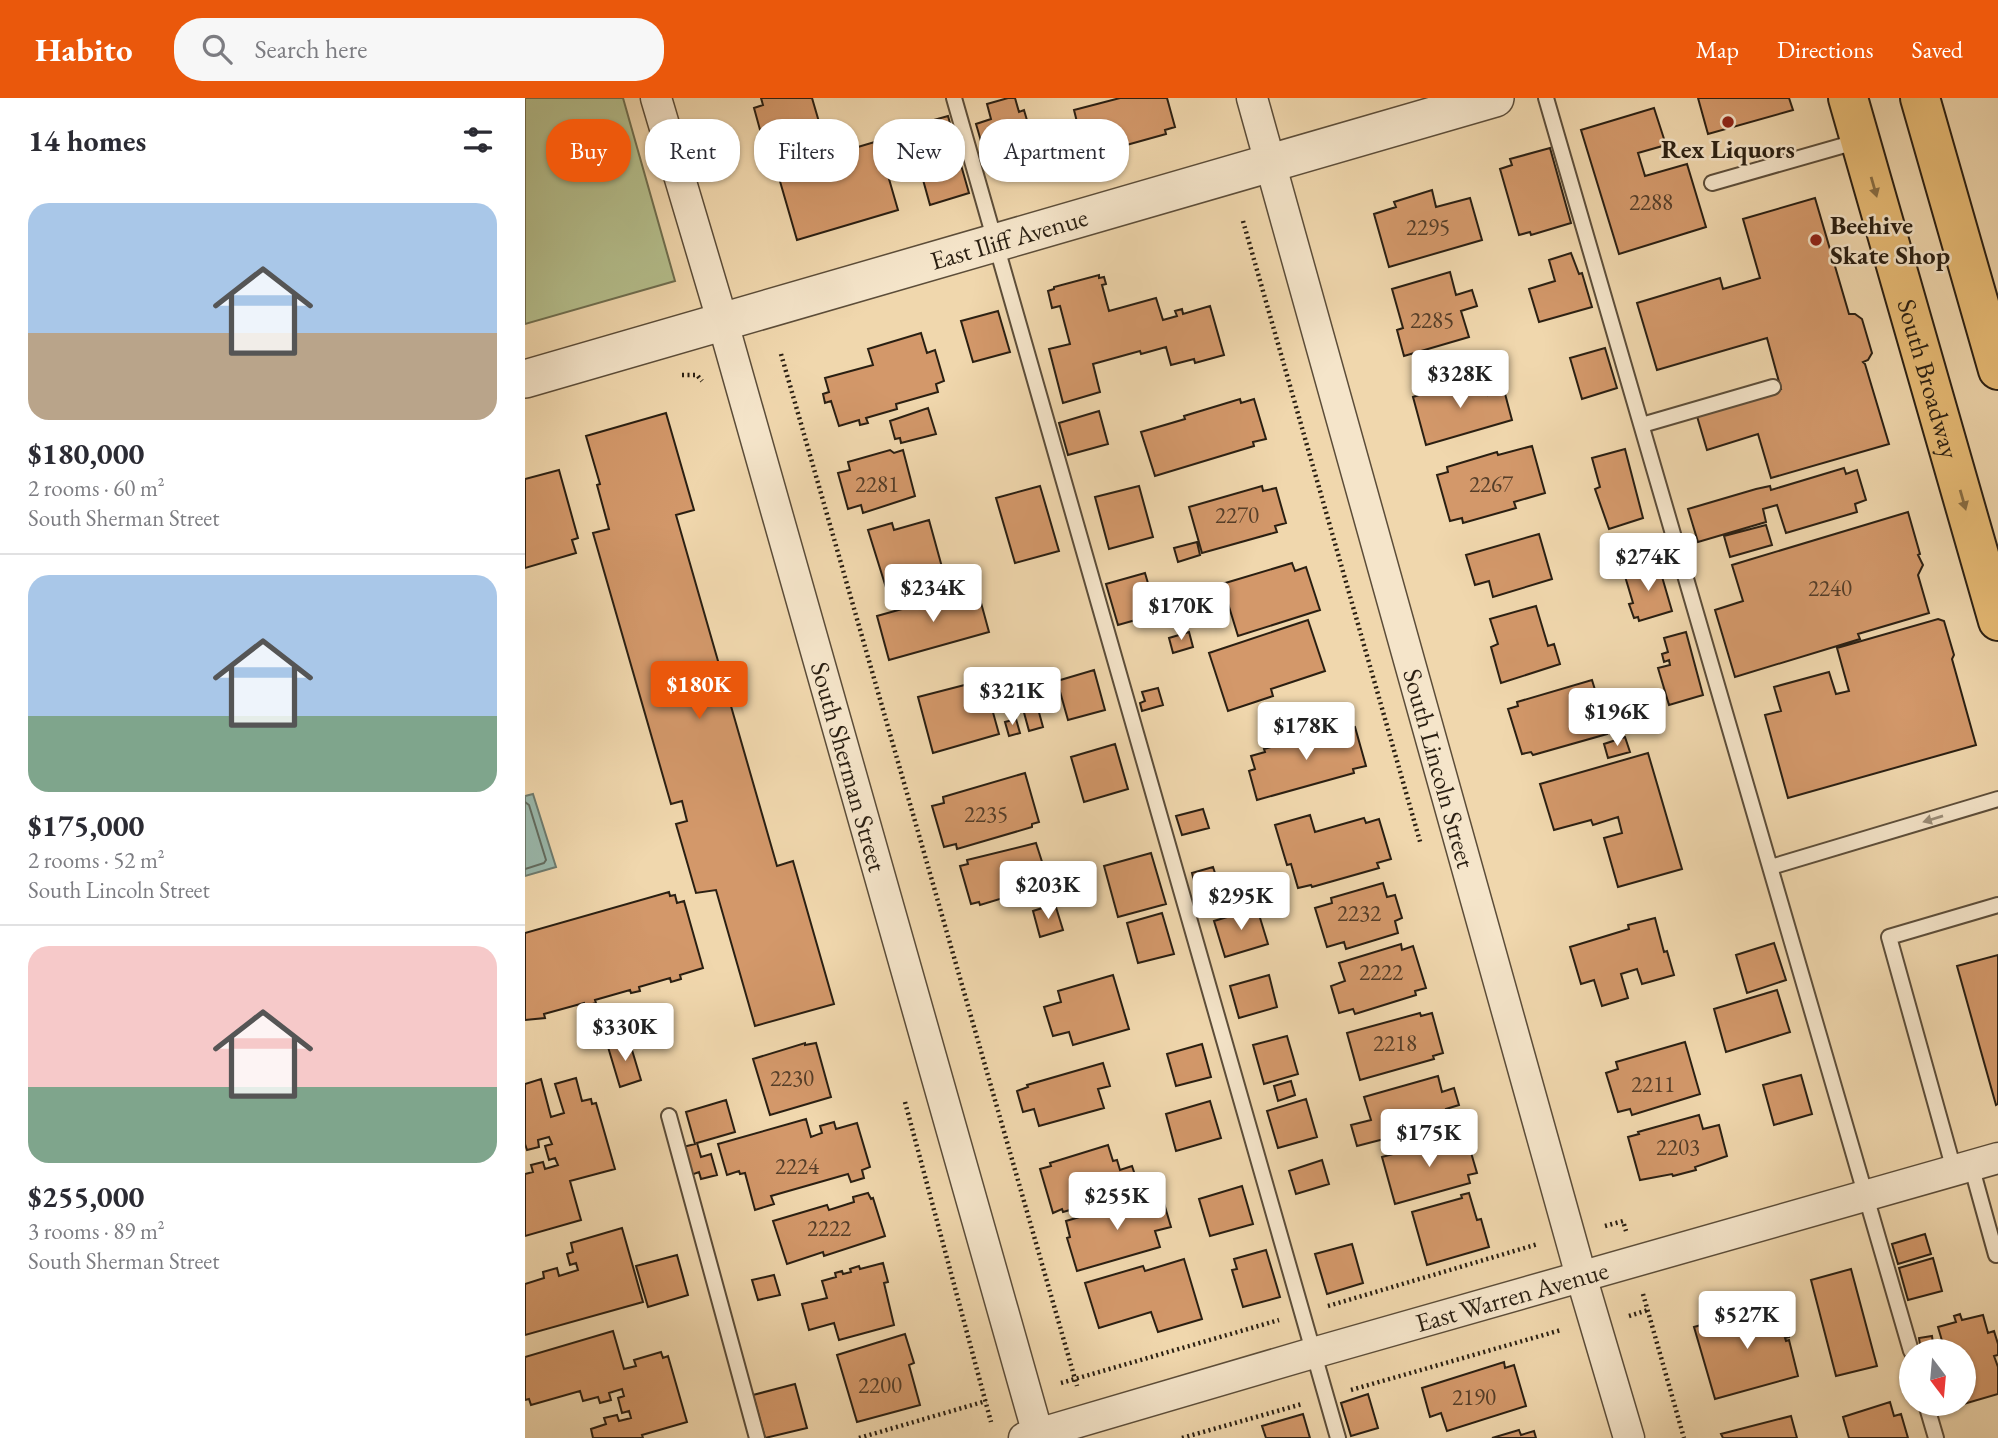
<!DOCTYPE html>
<html lang="en">
<head>
<meta charset="utf-8">
<style>
	:root { --surface:#fff; --page:#f7f7f7; --text:#2b2b33; --muted:#7c7c81; --line:#e1e1e2; --accent:#ea580c }
	body { margin:0; font-family:"EB Garamond",serif; background:var(--page); color:var(--text); height:100vh; display:flex; flex-direction:column; font-size:26px; white-space:nowrap }
	* { box-sizing:border-box; margin:0 }
	p { font-size:23px; color:var(--muted) }
	.icon { flex:none; width:38px; height:38px; fill:none; stroke:currentColor; stroke-width:2; stroke-linecap:round; stroke-linejoin:round }
	.map { position:relative; flex:1; overflow:hidden }
	.sheet { display:flex; flex-direction:column; background:var(--surface); width:525px }
	.sheet>* { flex:none }
	.banner { position:absolute; left:21px; top:21px; width:665px; height:63px; display:flex; gap:14px }
	.needle { width:46px; rotate:164deg }
	.fabs { position:absolute; left:1374px; top:1241px; display:grid; gap:14px }
	.fabs a { display:grid; place-items:center; width:77px; height:77px; border-radius:50%; background:var(--surface); box-shadow:0 2px 5px #0004; font-size:35px }
	.price { position:absolute; translate:-50% -60px; padding:0 16px; border-radius:7px; background:#fff; color:#222; font-size:23px; line-height:46px; filter:drop-shadow(0 2px 4px #0008) }
	.price::after { content:''; position:absolute; left:50%; top:42px; width:21px; height:16px; margin-left:-10px; background:inherit; clip-path:polygon(0 0,100% 0,50% 100%) }
	.price.selected { background:var(--accent); color:#fff }
	ul { padding:0; list-style:none }
	li { display:grid; align-content:center; gap:14px; height:371px; padding:0 28px }
	li+li { border-top:2px solid var(--line) }
	li span { display:grid; place-items:center; height:217px; border-radius:21px; color:#555 }
	li>.icon { margin-inline-start:auto }
	span .icon { width:126px; height:126px; fill:#fffc; stroke-width:1 }
	li b { font-size:30px }
	h2 { display:flex; justify-content:space-between; align-items:center; height:84px; padding:0 28px; font-size:30px }
	.tag { padding:0 24px; border-radius:28px; background:var(--surface); box-shadow:0 2px 5px #0004; font-size:24px; line-height:63px }
	.tag.selected { background:var(--accent); color:#fff }
	header { display:flex; align-items:center; gap:42px; box-sizing:border-box; height:98px; padding:0 35px; background:var(--accent); color:#fff }
	header strong { font-size:33px }
	nav { display:flex; gap:38px; margin-inline-start:auto; font-size:24px }
	.search { width:490px; height:63px; background:var(--page); display:flex; align-items:center; gap:18px; box-sizing:border-box; padding:0 24px; border-radius:28px; color:var(--muted); font-size:26px }
	main { display:flex; flex:1; min-height:0 }
	.map>svg:first-child { display:block }
</style>
</head>
<body>
<header>
<strong>Habito</strong>
<div class="search"><svg class="icon" aria-label="search" viewBox="0 0 24 24"><circle cx="10" cy="10" r="6"/><path d="M15 15l6 6"/></svg>Search here</div>
<nav><a>Map</a><a>Directions</a><a>Saved</a></nav>
</header>
<main>
<section class="sheet">
<h2>14 homes<svg class="icon" aria-label="filters" viewBox="0 0 24 24"><path d="M4 7h16M4 17h16"/><circle cx="9" cy="7" r="2"/><circle cx="15" cy="17" r="2"/></svg></h2>
<ul>
<li><span style="background:linear-gradient(#a9c7e8 60%,#b9a48a 0)"><svg class="icon" aria-label="home" viewBox="0 0 24 24"><path d="M3 11l9-7 9 7M6 9v11h12V9"/></svg></span><div><b>$180,000</b><p>2 rooms · 60 m²</p><p>South Sherman Street</p></div></li>
<li><span style="background:linear-gradient(#a9c7e8 65%,#7fa58c 0)"><svg class="icon" aria-label="home" viewBox="0 0 24 24"><path d="M3 11l9-7 9 7M6 9v11h12V9"/></svg></span><div><b>$175,000</b><p>2 rooms · 52 m²</p><p>South Lincoln Street</p></div></li>
<li><span style="background:linear-gradient(#f6c9c9 65%,#7fa58c 0)"><svg class="icon" aria-label="home" viewBox="0 0 24 24"><path d="M3 11l9-7 9 7M6 9v11h12V9"/></svg></span><div><b>$255,000</b><p>3 rooms · 89 m²</p><p>South Sherman Street</p></div></li>
</ul>
</section>
<div class="map">
<svg width="1473" height="1340" viewBox="0 0 1473 1340">
	<rect width="100%" height="100%" fill="#f0d7ad"/>
	<filter id="stains"><feTurbulence type="fractalNoise" baseFrequency=".00286" numOctaves="4"/><feColorMatrix values="0 0 0 0 .2 0 0 0 0 .09 0 0 0 0 .02 0 0 0 .5 -.17"/></filter>
	<radialGradient id="worn" r=".72"><stop offset=".6" stop-color="#630" stop-opacity="0"/><stop offset="1" stop-color="#630" stop-opacity=".3"/></radialGradient>
	<path fill="#b5bf8d" stroke="#706f50" stroke-width="2" d="M0,0H98L150,183L0,226Z"/>
	<path fill="#9ab9ad" stroke="#6d7b6f" stroke-width="2" d="M8,696L31,769L0,778V698Z"/>
	<g fill="none" stroke-linecap="round" stroke-linejoin="round">
		<path stroke="#626c60" stroke-width="2" d="M0,704L4,707L21,762L19,765L0,771"/>
	</g>
	<path fill="#d3986a" stroke="#2a1f12" stroke-width="2" d="M236,0H287L299,41L242,57L229,10L238,7Z
		M483,0H490L494,14L499,12L511,53L463,67L451,26L466,21L462,6Z
		M595,0H642L650,29L640,32L641,36L562,58L560,52L552,55L546,30L553,28L549,12Z
		M1173,0H1264L1268,12L1183,36Z
		M1129,10L1141,47L1113,55L1120,78L1162,66L1181,129L1094,156L1056,32Z
		M423,18L433,54L394,65L384,29Z
		M353,43L373,112L272,142L252,73Z
		M1025,50L1046,125L1006,137L1005,134L994,137L975,71L987,67L985,61Z
		M434,60L444,95L405,107L395,71Z
		M907,92L911,109L945,100L957,142L864,169L849,116L871,109L869,104Z
		M1290,100L1324,216H1330L1337,221L1347,255L1343,262L1338,264L1340,266L1364,346L1246,380L1233,336L1182,352L1171,315L1256,291L1242,240L1132,272L1112,205L1195,180L1198,191L1235,180L1218,121Z
		M1046,155L1054,176L1057,175L1067,209L1014,224L1004,191L1030,183L1024,162Z
		M925,174L931,197L947,192L952,208L936,213L944,239L879,258L872,232L878,230L867,191Z
		M574,177V180L579,179L581,186L577,187L584,213L631,200L638,222L652,218L650,213L657,211L658,216L685,208L699,257L670,265L669,261L646,267L641,249L616,256L615,253L568,266L575,294L538,305L524,251L545,246L535,208L527,210L523,193L529,191V189Z
		M473,213L485,254L448,264L436,223Z
		M396,235L402,255L410,252L419,283L411,286L413,294L371,306L372,311L341,320L343,325L335,327L334,322L314,328L306,303L300,305L298,296L304,294L300,280L348,267L343,251Z
		M1080,250L1092,290L1057,301L1045,260Z
		M957,277L963,297L979,292L987,322L901,347L888,299Z
		M715,301L716,305L729,301L741,341L728,344L729,348L630,378L616,334L660,321L659,318Z
		M403,310L411,336L376,345L375,340L370,341L365,323Z
		M574,313L583,346L543,357L534,325Z
		M141,315L169,412L151,417L252,768L268,763L309,906L230,928L191,792L171,795L151,726L162,723L157,703L146,706L68,435L84,431L72,387L75,386L61,338Z
		M1007,348L1020,395L989,404L991,410L938,425L937,420L925,423L912,377L923,374L922,369L972,354L973,357Z
		M1100,351L1118,420L1084,431L1070,391L1075,389L1067,360Z
		M365,352L369,355L378,352L390,398L338,415L336,407L323,411L313,375L325,372L323,364Z
		M1319,370L1321,376L1332,372L1341,402L1330,406L1332,414L1261,435L1252,407L1238,411L1241,424L1173,444L1163,411L1231,391L1245,388L1246,392Z
		M34,372L53,440L47,442L51,455L0,470V381Z
		M515,388L534,453L490,465L471,400Z
		M614,388L628,439L584,451L570,399Z
		M737,388L738,393L751,390L761,425L750,428L752,434L677,455L664,409Z
		M1383,414L1395,456L1393,457L1398,467L1393,477L1404,515L1333,536L1335,541L1210,579L1190,512L1218,503L1207,467Z
		M404,422L420,480L363,496L343,432L367,425L369,432Z
		M1241,427L1247,447L1205,459L1199,438Z
		M1014,436L1027,481L968,499L964,483L950,487L941,457Z
		M1118,443L1124,465L1100,471L1094,450Z
		M672,444L675,457L653,464L649,450Z
		M767,465L770,473L781,469L795,512L713,538L697,486Z
		M1133,465L1147,513L1114,523L1113,519L1109,520L1104,506L1108,505L1099,475Z
		M620,475L632,516L593,527L581,486Z
		M452,490L464,534L364,562L352,518Z
		M1011,508L1023,548L1029,546L1035,566L976,585L966,549L973,546L965,521Z
		M1413,521L1419,523L1429,557L1427,561L1451,647L1263,700L1240,617L1256,613L1249,589L1304,574L1311,596L1324,593L1312,550Z
		M783,522L800,573L746,591L748,598L703,613L684,555Z
		M664,534L668,549L648,555L644,540Z
		M1161,534L1178,597L1144,607L1133,570L1145,567L1144,562L1139,564L1137,556L1143,554L1139,540Z
		M569,572L580,612L543,622L532,583Z
		M475,578L480,595L469,599L463,582Z
		M459,582L474,636L408,655L393,599Z
		M1067,582L1071,595L1078,593L1084,613L1095,610L1099,623L1079,629L1082,636L1008,657L1006,654L997,656L983,611L993,608L992,604Z
		M633,590L638,607L617,613L615,605L620,603L617,594Z
		M512,607L518,629L504,633L498,611Z
		M491,621L495,635L484,638L480,624Z
		M830,629L841,668L828,671L829,675L732,702L724,673L730,671L726,658L740,654L739,651L814,630L815,634Z
		M1100,639L1105,654L1083,660L1079,646Z
		M590,646L603,691L559,704L546,659Z
		M1123,655L1157,771L1093,789L1079,740L1097,735L1093,719L1068,727L1066,722L1029,732L1015,686Z
		M500,675L514,724L507,726V729L432,751L431,746L419,749L407,708L419,705L418,699Z
		M678,711L684,730L657,737L651,718Z
		M785,717L790,734L839,720L841,725L854,721L866,761L852,765L854,770L787,789L786,787L773,790L766,766L762,767L750,727Z
		M511,745L519,770L509,773L513,787L501,791V793L455,807L454,804L446,806L435,768L443,766L442,762Z
		M626,755L641,806L593,819L579,768Z
		M688,769L692,781L670,787L667,775Z
		M858,785L862,799L870,797L877,820L870,823L873,835L821,851L819,844L802,849L790,810L807,805L806,800Z
		M144,794L145,798L150,797L152,805L159,803L178,870L155,877L156,881L146,884L145,880L114,889L115,893L106,895L105,892L70,902L71,905L60,908L59,905L19,916L20,920L0,922V835Z
		M530,806L538,832L515,839L508,813Z
		M732,810L743,846L700,859L689,823Z
		M637,815L649,856L613,865L602,825Z
		M1130,820L1139,854L1142,853L1149,877L1117,886L1112,871L1096,876L1103,900L1077,908L1069,882L1056,886L1045,849L1104,831L1103,827Z
		M1249,845L1261,882L1222,895L1211,857Z
		M876,846L877,852L888,848L901,890L890,893L891,897L830,916L828,911L814,915L806,888L820,883L814,865Z
		M1473,857V1006L1471,1007L1432,868Z
		M588,877L604,931L548,947L544,934L528,938L519,909L536,904L533,893Z
		M744,877L752,909L714,920L705,888Z
		M1252,892L1265,934L1201,954L1189,911Z
		M895,915L896,918L907,915L918,955L908,958L909,961L835,982L822,935Z
		M762,938L773,976L739,986L728,947Z
		M104,942L116,982L95,989L83,949Z
		M1160,944L1175,996L1107,1017L1105,1011L1093,1014L1081,975L1093,971L1091,964Z
		M280,945V947L291,945L306,999L245,1017L228,961Z
		M677,946L686,979L651,988L642,956Z
		M578,965L585,988L573,991L579,1010L514,1028L509,1011L498,1014L492,993L503,989L502,987Z
		M1276,977L1287,1016L1249,1027L1238,987Z
		M913,978L917,994L929,990L934,1007L921,1011L925,1024L832,1048L826,1027L846,1022L839,999Z
		M51,980L57,1003L66,1001L67,1006L71,1005L90,1071L45,1083L56,1122L0,1138V1076L8,1074L6,1067L18,1064L20,1071L33,1067L30,1060L24,1062L20,1048L27,1046L24,1039L13,1042L14,1049L2,1052L0,1046V986L16,981L26,1019L39,1015L30,986Z
		M766,983L770,997L753,1003L749,988Z
		M781,1001L792,1039L753,1050L742,1013Z
		M201,1002L210,1034L172,1045L176,1059L186,1056L192,1077L176,1081L174,1074L166,1077L158,1049L170,1046L161,1014Z
		M685,1003L696,1040L651,1053L641,1016Z
		M1174,1017L1178,1031L1194,1027L1202,1058L1170,1069L1171,1072L1148,1078L1147,1076L1115,1082L1103,1039L1114,1036L1113,1034Z
		M281,1021L286,1039L297,1035L295,1028L309,1024L311,1031L332,1025L345,1069L337,1072L339,1080L326,1084L323,1076L246,1098L249,1106L230,1112L220,1075L215,1076L214,1073L202,1077L193,1046Z
		M930,1039L931,1044L942,1041L952,1075L943,1077L945,1085L870,1106L857,1059Z
		M583,1047L588,1063L592,1062L595,1072L607,1068L615,1092L538,1114L537,1111L528,1115L515,1071L526,1068L525,1065Z
		M797,1062L804,1086L771,1096L764,1073Z
		M717,1088L728,1126L685,1138L674,1101Z
		M343,1095L346,1101L348,1100L360,1138L299,1158L298,1154L262,1166L248,1123L302,1107L304,1112L329,1104L328,1099Z
		M636,1095L646,1129L630,1133L635,1149L552,1173L542,1140L545,1139L541,1123Z
		M944,1095L952,1122L956,1121L964,1149L902,1167L887,1114L937,1100L936,1097Z
		M97,1130L118,1204L0,1237V1186L19,1180L18,1174L32,1170L34,1178L53,1172L51,1165L45,1167L42,1156L48,1154L46,1145Z
		M1400,1136L1406,1156L1373,1166L1367,1146Z
		M827,1146L838,1185L802,1196L790,1156Z
		M741,1152L755,1199L718,1209L707,1172L712,1171L709,1161Z
		M152,1157L163,1197L123,1209L111,1168Z
		M1408,1160L1417,1193L1383,1202L1374,1170Z
		M659,1161L677,1221L633,1234L626,1214L574,1230L560,1185L618,1168L620,1173Z
		M358,1165L363,1184L359,1185L369,1227L314,1242L309,1225L284,1232L277,1206L302,1200L297,1183L311,1179L310,1175L317,1173L318,1176L326,1174L325,1171L334,1168L335,1171Z
		M1326,1171L1352,1268L1311,1278L1286,1182Z
		M249,1177L255,1197L233,1202L227,1182Z
		M1251,1206L1252,1210L1255,1209L1264,1239L1260,1240L1261,1243L1264,1242L1273,1278L1190,1301L1169,1229Z
		M1435,1216L1437,1222L1458,1217L1463,1235L1469,1233L1473,1246V1257L1469,1258L1473,1269V1296L1418,1312L1416,1306H1438V1253H1420L1413,1229L1431,1224L1429,1218Z
		M88,1233L99,1271L111,1268L109,1262L136,1254L138,1260L143,1258L162,1324L117,1337L118,1340H68L66,1331L81,1326L79,1320L92,1317L94,1323L106,1320L104,1313L97,1315L93,1300L99,1298L97,1291L84,1295L86,1302L75,1305L73,1299L58,1303L55,1293L6,1307L4,1301L0,1302V1259Z
		M380,1236L389,1265L384,1267L395,1307L332,1324L312,1257Z
		M1407,1238L1409,1253H1396L1394,1240Z
		M979,1264L980,1270L989,1267L1001,1308L922,1333L916,1315L905,1319L897,1290Z
		M270,1286L282,1330L240,1340L228,1297Z
		M843,1296L853,1330L826,1338L816,1305Z
		M1365,1304L1369,1318L1376,1316L1383,1340H1324L1318,1319Z
		M778,1316L785,1340H741L737,1328Z
		M1266,1318L1272,1340H1198L1196,1336Z
		M994,1332L996,1337L1009,1333L1011,1340H967Z"/>
	<g fill="none" stroke-linecap="round" stroke-linejoin="round">
		<g stroke="#5c4d39" stroke-width="18">
			<path id="service" d="M429,0L813,1340
				M1021,0L1386,1253
				M1187,85L1334,43
				M1117,327L1248,289
				M1246,769L1473,701
				M144,1018L232,1340
				M1446,1067L1471,1157L1473,1156
				M1429,1072L1364,839L1473,807
				M1401,1306L1411,1340"/>
		</g>
		<g stroke="#5c4d39" stroke-width="33">
			<g id="minor">
				<path id="s1" d="M131,0L198,225L514,1340"/>
				<path id="s2" d="M727,0L1056,1178L1104,1340"/>
				<path id="s3" d="M499,1340L788,1255L1473,1060"/>
			</g>
		</g>
		<g stroke="#5c4d39" stroke-width="40">
			<g id="tertiary">
				<path id="s4" d="M0,281L970,0"/>
			</g>
		</g>
		<g stroke="#2a1f12" stroke-width="42">
			<g id="primary">
				<path id="s5" d="M1323,0L1473,523"/>
				<path d="M1395,0L1473,272"/>
			</g>
		</g>
		<path stroke="#2a1f12" stroke-width="4.5" stroke-dasharray="2 3.5" stroke-linecap="butt" d="M718,123L896,747
			M256,256L552,1288
			M157,277H172L177,283
			M380,1004L466,1324
			M1080,1128L1098,1123L1101,1133
			M1118,1196L1159,1340
			M803,1208L1013,1146
			M1104,1218L1123,1212
			M536,1285L754,1222
			M826,1292L1036,1232
			M334,1340L461,1303
			M657,1340L777,1306"/>
		<use href="#service" stroke="#f5e5ca" stroke-width="14"/>
		<use href="#minor" stroke="#f5e5ca" stroke-width="30"/>
		<use href="#tertiary" stroke="#f5e5ca" stroke-width="37"/>
		<use href="#primary" stroke="#e8bc76" stroke-width="38"/>
	</g>
	<defs><path id="oneway-solid" d="M-6-.8H1V-3.2L6.5 0L1 3.2V.8H-6Z" transform="scale(1.75)"/></defs>
	<g fill="#896e44">
		<use href="#oneway-solid" transform="translate(1349 89) rotate(74)"/>
		<use href="#oneway-solid" transform="translate(1438 402) rotate(74)"/>
	</g>
	<use fill="#9a8c77" href="#oneway-solid" transform="translate(1408 721) rotate(163)"/>
	<g fill="#8f2418" stroke="#f5e5ca" stroke-width="2.5">
		<circle cx="1203" cy="24" r="7"/>
		<circle cx="1291" cy="142" r="7"/>
	</g>
	<g text-anchor="middle" dominant-baseline="central" stroke-width="5" stroke-linejoin="round" paint-order="stroke">
		<g font-size="23" fill="#543d28">
			<text x="1126" y="104">2288</text>
			<text x="903" y="129">2295</text>
			<text x="907" y="222">2285</text>
			<text x="352" y="386">2281</text>
			<text x="966" y="386">2267</text>
			<text x="712" y="417">2270</text>
			<text x="1305" y="490">2240</text>
			<text x="461" y="716">2235</text>
			<text x="834" y="815">2232</text>
			<text x="856" y="874">2222</text>
			<text x="870" y="945">2218</text>
			<text x="267" y="980">2230</text>
			<text x="1128" y="986">2211</text>
			<text x="1153" y="1049">2203</text>
			<text x="272" y="1068">2224</text>
			<text x="304" y="1130">2222</text>
			<text x="355" y="1287">2200</text>
			<text x="949" y="1299">2190</text>
		</g>
		<g font-size="26" font-weight="bold" fill="#2a1f12" stroke="#f5e5ca">
			<text x="1203" y="51">Rex Liquors</text>
			<text x="1305" y="127" text-anchor="start">Beehive<tspan x="1305" dy="30">Skate Shop</tspan></text>
		</g>
		<g font-size="26" fill="#2a1f12" stroke="#f5e5ca">
			<text stroke="none"><textPath href="#s4" startOffset="504">East Iliff Avenue</textPath></text>
			<text stroke="none"><textPath href="#s5" startOffset="292">South Broadway</textPath></text>
			<text stroke="none"><textPath href="#s1" startOffset="696">South Sherman Street</textPath></text>
			<text stroke="none"><textPath href="#s2" startOffset="696">South Lincoln Street</textPath></text>
			<text stroke="none"><textPath href="#s3" startOffset="508">East Warren Avenue</textPath></text>
		</g>
	</g>
	<rect width="100%" height="100%" filter="url(#stains)"/>
	<rect width="100%" height="100%" fill="url(#worn)"/>
</svg>
<div class="fabs">
<a><svg class="needle" viewBox="-14 -14 28 28"><path d="M0-13l5 13h-10z" fill="#e53935"/><path d="M0 13l5-13h-10z" fill="#7c7c81"/></svg></a>
</div>
<b class="price" style="left:935px;top:312px">$328K</b>
<b class="price" style="left:1123px;top:495px">$274K</b>
<b class="price" style="left:408px;top:526px">$234K</b>
<b class="price" style="left:656px;top:544px">$170K</b>
<b class="price selected" style="left:174px;top:623px">$180K</b>
<b class="price" style="left:487px;top:629px">$321K</b>
<b class="price" style="left:1092px;top:650px">$196K</b>
<b class="price" style="left:781px;top:664px">$178K</b>
<b class="price" style="left:523px;top:823px">$203K</b>
<b class="price" style="left:716px;top:834px">$295K</b>
<b class="price" style="left:100px;top:965px">$330K</b>
<b class="price" style="left:904px;top:1071px">$175K</b>
<b class="price" style="left:592px;top:1134px">$255K</b>
<b class="price" style="left:1222px;top:1253px">$527K</b>
<div class="banner">
<a class="tag selected">Buy</a>
<a class="tag">Rent</a>
<a class="tag">Filters</a>
<a class="tag">New</a>
<a class="tag">Apartment</a>
</div>
</div>
</main>
</body>
</html>
